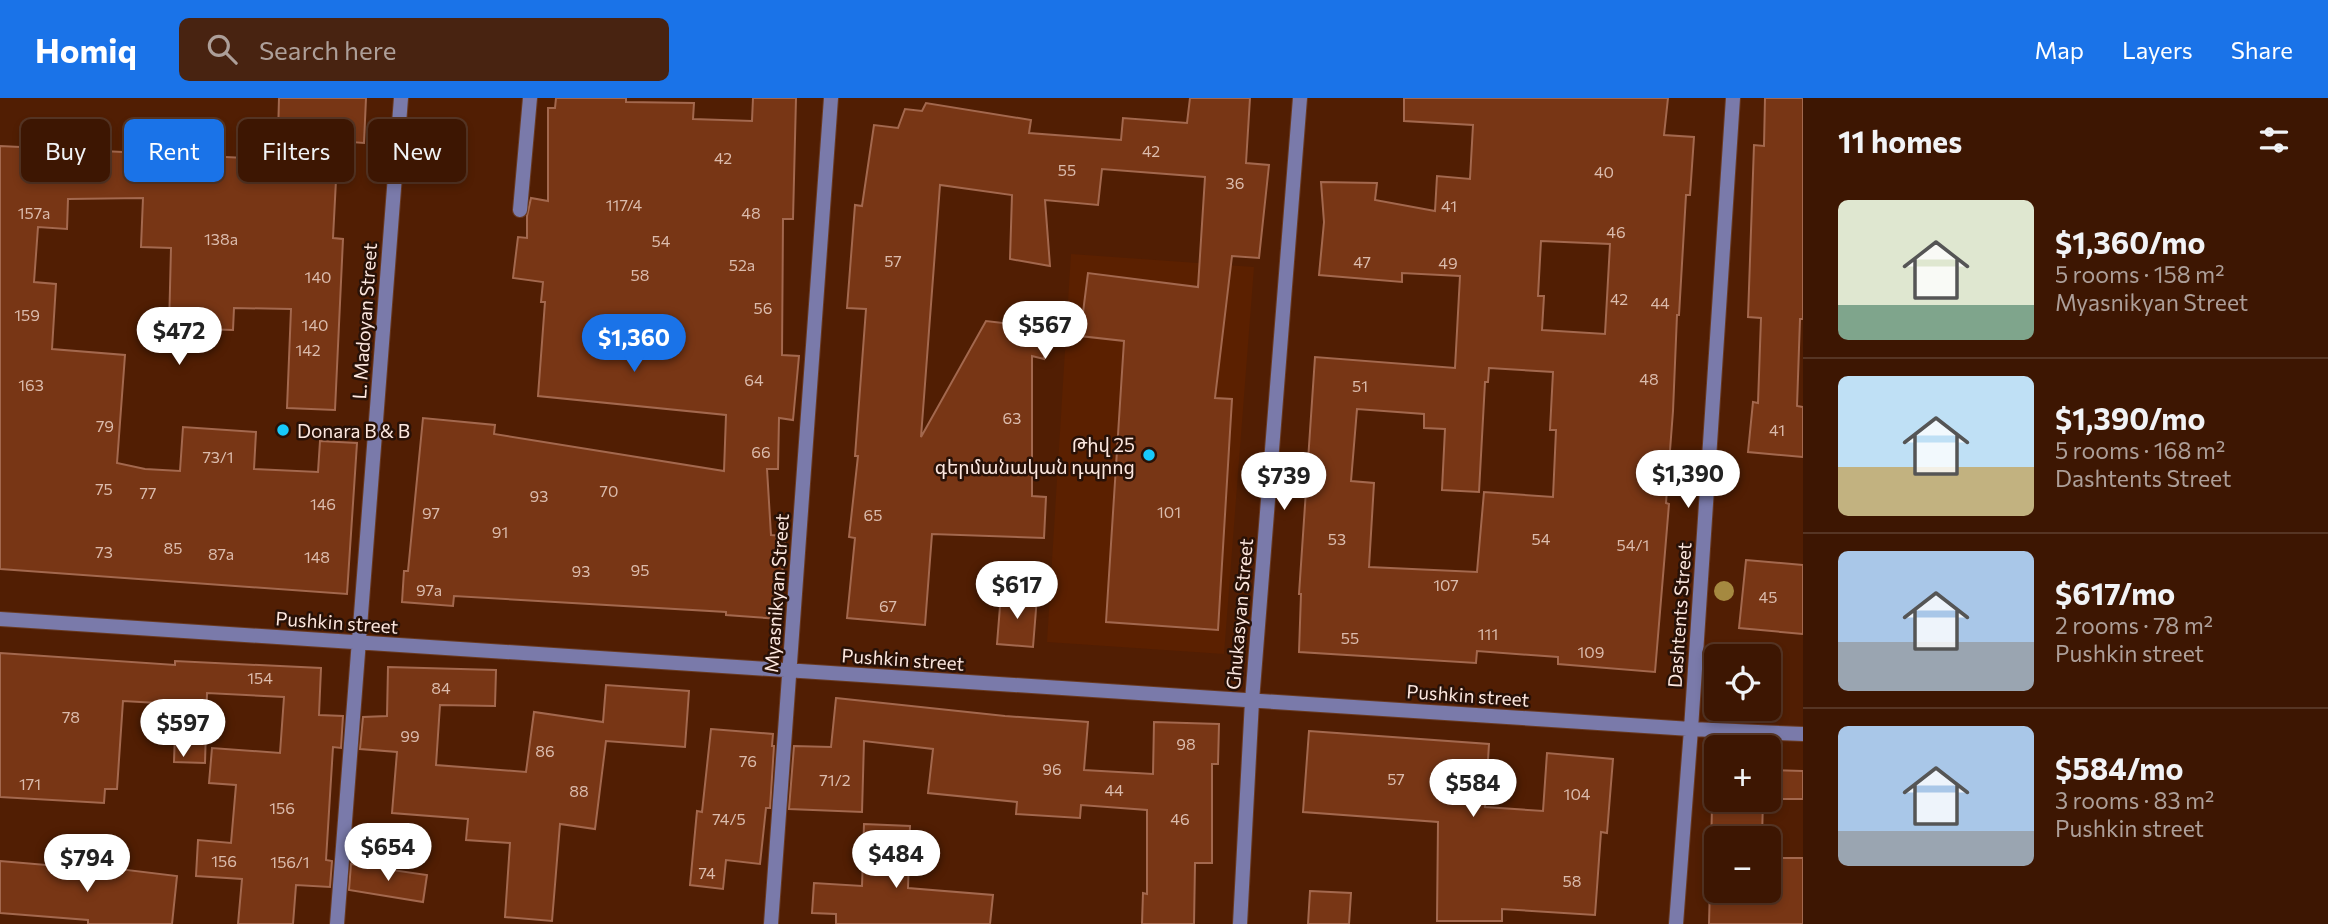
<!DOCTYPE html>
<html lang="en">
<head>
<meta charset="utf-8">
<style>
	:root { --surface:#3d1602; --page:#482311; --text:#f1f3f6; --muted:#ad9f99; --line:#563524; --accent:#1a73e8 }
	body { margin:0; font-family:Commissioner,"Noto Sans Armenian",sans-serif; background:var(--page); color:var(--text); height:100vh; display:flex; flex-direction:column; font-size:26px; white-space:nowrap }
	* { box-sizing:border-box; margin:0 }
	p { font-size:23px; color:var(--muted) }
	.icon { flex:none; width:38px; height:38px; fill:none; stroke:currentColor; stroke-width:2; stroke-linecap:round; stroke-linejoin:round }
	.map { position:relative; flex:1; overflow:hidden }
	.side { display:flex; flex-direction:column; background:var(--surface); width:525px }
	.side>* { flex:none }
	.hud { position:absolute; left:21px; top:21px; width:665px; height:63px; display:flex; gap:14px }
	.controls { position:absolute; left:1704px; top:546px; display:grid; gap:14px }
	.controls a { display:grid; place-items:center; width:77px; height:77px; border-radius:10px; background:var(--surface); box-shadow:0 4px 10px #0003,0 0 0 2px var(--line); font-size:35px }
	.price { position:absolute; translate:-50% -60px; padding:0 16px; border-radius:24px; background:#fff; color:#222; font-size:23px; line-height:46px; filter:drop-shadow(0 2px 4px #0008) }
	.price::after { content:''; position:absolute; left:50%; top:42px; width:21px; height:16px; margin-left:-10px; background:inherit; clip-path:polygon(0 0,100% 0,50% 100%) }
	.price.current { background:var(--accent); color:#fff }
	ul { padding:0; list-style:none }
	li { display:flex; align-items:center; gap:21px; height:175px; padding:0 35px }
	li+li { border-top:2px solid var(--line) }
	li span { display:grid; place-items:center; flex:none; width:196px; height:140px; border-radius:10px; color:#555 }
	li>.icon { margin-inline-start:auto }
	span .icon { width:84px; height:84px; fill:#fffc; stroke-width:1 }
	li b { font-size:30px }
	h2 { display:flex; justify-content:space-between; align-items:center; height:84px; padding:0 35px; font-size:30px }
	.pill { padding:0 24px; border-radius:10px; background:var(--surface); box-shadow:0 4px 10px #0003,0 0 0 2px var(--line); font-size:24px; line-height:63px }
	.pill.current { background:var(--accent); color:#fff }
	header { display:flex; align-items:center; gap:42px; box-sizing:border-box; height:98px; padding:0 35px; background:var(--accent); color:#fff }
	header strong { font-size:33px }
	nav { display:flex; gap:38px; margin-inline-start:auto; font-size:24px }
	.search { width:490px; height:63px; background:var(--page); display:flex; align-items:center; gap:18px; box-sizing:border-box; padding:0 24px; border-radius:10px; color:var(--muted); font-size:26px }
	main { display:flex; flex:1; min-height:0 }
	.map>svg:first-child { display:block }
</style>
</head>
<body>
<header>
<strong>Homiq</strong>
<div class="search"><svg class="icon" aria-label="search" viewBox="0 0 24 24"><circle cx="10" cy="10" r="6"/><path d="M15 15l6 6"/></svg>Search here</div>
<nav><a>Map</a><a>Layers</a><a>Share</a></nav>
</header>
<main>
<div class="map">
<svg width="1803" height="826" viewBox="0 0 1803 826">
	<rect width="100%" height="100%" fill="#511e03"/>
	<path fill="#5b2000" d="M1071,156L1254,169L1224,556L1047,544Z"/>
	<path fill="#783615" stroke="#a3684e" stroke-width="2" fill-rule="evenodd" d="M279,0H366L364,45L338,43L333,140L343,141L335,312L287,310L291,211L234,210L233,232L169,230L171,150L141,149L143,100L68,101L67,131L38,129L34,184L56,186L52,251L125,257L117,365L145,371L180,373L183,329L256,334L254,371L318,374L320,343L357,345L347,496L0,471V48L268,61L269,37H278Z
		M556,0H626V4L694,5L693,21L752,23L753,0H796L793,121H783L782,257L799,258L793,322L779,320L778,371H767L771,437L785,438L779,521L726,517V514L454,498L453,508L402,504L404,473H408L423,320L495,327L494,336L724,373L726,317L538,298L545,204H541L543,184L513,180L518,139L527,140V118L531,100L548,103V10H555Z
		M1190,0H1250L1246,65L1269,67L1259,160L1232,158L1215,300L1232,301L1218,532L1106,524L1124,243L1080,238L1088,175L1198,189L1205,79L1102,71L1098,107L1045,102L1050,168L1010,161L1012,97L940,87L921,339L986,223L1044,230V261L1032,258V398L1046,399L1044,440L932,436L925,527L847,520L855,440L849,439L858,358H855L866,211L847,210L855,107L862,108L874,27L898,30L905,11L922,13L926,5L1031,22L1029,35L1121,42L1123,20L1187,25Z
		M1404,0H1668L1664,37L1694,39L1690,97H1686L1679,217H1677L1673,313L1666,405L1669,406L1655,574L1558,566V559L1477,553L1476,565L1299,554L1301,496H1299L1315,259L1455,270L1460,178L1402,175V184L1319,177L1324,124L1321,84L1377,85L1375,102L1435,113L1437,78L1470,81L1473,27L1404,23ZM1541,143L1610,146L1605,236L1542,232L1544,198H1538ZM1489,270L1553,274L1550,332H1556L1553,399L1484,394L1477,474L1369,469L1374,385L1351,383L1357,311L1424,316V330L1445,331L1442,392L1479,394L1485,284H1488Z
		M1765,0H1803V221H1800L1797,308L1803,309V359L1748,354L1753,304L1758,305L1761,220L1748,219L1754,47L1764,48Z
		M1746,462L1803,467V536L1739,530Z
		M1001,496L1037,499L1033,549L997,546Z
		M0,555L175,567V563L321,570L319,617L343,618L341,650L333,649L326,762L332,763L330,789L296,787L293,826H238L242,781L196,778L198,742L231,745L236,687L209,685L212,650L280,655L284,599L207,595L205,665L174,664L176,606L123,603L117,691H105L104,705L0,699Z
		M388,569L496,572L495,608L440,607L436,667L526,674L534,614L603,624L606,587L689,593L685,649L606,643L595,731L560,726L552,823L505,819L510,745L466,742L468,721L392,715L397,654L360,651L363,619L387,618Z
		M836,600L1005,618L1088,624L1084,672L1153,676L1154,624L1219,626L1218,666H1212V765H1195L1194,826H1142L1143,795L1147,796V712L1081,707L1080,720L1016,716L1017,704L928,695L933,651L864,643L862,714L789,711L794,648L831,649Z
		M711,631L773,636L772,648H774L770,710H766L760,766L726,762L723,791L690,787L697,713L702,714Z
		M1309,633L1489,646L1485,709L1543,713L1547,655L1613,661L1607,735L1601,734L1595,817L1502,811V823H1437L1438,724L1303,714Z
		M1713,671H1717V702H1763L1762,740H1717V793H1769V760H1803V826H1709Z
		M1769,672L1803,673V701H1769Z
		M864,726L910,728L908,790L993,797L990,826H836V816L812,815L814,785L862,788Z
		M0,763L69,769L70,765L177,778L172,826H88V822L0,815Z
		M351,766L427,777L423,804L349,792Z
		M1310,793L1351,795L1349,826H1308Z"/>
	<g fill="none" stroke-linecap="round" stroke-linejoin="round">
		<g stroke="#693a22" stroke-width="16">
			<path id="street" d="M520,112L530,0
				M0,521L1691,631L1803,636
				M337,826L401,0
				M771,826L831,0
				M1240,826L1252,603L1300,0
				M1676,826L1691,631L1733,0"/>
		</g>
		<use href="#street" stroke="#7a7aaa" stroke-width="14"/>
	</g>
	<circle fill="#a58940" cx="1724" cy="493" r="10"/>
	<g fill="#17cafb" stroke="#281107" stroke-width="2.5">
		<circle cx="283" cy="332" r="7"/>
		<circle cx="1149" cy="357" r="7"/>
	</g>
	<g text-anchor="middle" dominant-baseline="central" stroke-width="5" stroke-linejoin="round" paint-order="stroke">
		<g font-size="16" fill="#dbbbac">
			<text x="1151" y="52">42</text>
			<text x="723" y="59">42</text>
			<text x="1067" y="71">55</text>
			<text x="1604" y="73">40</text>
			<text x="1235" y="84">36</text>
			<text x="624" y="106">117/4</text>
			<text x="1449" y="107">41</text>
			<text x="34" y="114">157a</text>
			<text x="751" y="114">48</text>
			<text x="1616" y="133">46</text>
			<text x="221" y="140">138a</text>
			<text x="661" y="142">54</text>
			<text x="893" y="162">57</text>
			<text x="1362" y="163">47</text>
			<text x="1448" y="164">49</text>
			<text x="742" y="166">52a</text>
			<text x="640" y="176">58</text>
			<text x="318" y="178">140</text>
			<text x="1619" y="200">42</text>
			<text x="1660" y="204">44</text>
			<text x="763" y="209">56</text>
			<text x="27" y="216">159</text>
			<text x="315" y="226">140</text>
			<text x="308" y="251">142</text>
			<text x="1649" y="280">48</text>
			<text x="754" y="281">64</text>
			<text x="31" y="286">163</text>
			<text x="1360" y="287">51</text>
			<text x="1012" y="319">63</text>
			<text x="105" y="327">79</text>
			<text x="1777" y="331">41</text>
			<text x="761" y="353">66</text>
			<text x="218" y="358">73/1</text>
			<text x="104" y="390">75</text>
			<text x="609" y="392">70</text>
			<text x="148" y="394">77</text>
			<text x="539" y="397">93</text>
			<text x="323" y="405">146</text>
			<text x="1169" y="413">101</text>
			<text x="431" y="414">97</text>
			<text x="873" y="416">65</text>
			<text x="500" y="433">91</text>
			<text x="1337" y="440">53</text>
			<text x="1541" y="440">54</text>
			<text x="1633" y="446">54/1</text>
			<text x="173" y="449">85</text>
			<text x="104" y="453">73</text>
			<text x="221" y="455">87a</text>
			<text x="317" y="458">148</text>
			<text x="640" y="471">95</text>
			<text x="581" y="472">93</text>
			<text x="1446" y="486">107</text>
			<text x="429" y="491">97a</text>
			<text x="1768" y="498">45</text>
			<text x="888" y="507">67</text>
			<text x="1488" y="535">111</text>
			<text x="1350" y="539">55</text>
			<text x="1591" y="553">109</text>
			<text x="260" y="579">154</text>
			<text x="441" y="589">84</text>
			<text x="71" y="618">78</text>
			<text x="410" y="637">99</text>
			<text x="1186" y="645">98</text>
			<text x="545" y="652">86</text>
			<text x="748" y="662">76</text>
			<text x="1052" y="670">96</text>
			<text x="1396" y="680">57</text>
			<text x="835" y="681">71/2</text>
			<text x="30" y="685">171</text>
			<text x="1114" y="691">44</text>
			<text x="579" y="692">88</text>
			<text x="1577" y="695">104</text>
			<text x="282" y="709">156</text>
			<text x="729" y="720">74/5</text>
			<text x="1180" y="720">46</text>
			<text x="224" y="762">156</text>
			<text x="290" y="763">156/1</text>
			<text x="707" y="774">74</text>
			<text x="1572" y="782">58</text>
		</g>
		<g font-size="19" fill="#fce7df" stroke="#281107">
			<text transform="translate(364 223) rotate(-86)">L. Madoyan Street</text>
			<text transform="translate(776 495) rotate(-86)">Myasnikyan Street</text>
			<text transform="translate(1239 516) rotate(-85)">Ghukasyan Street</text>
			<text transform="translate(1679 517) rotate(-86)">Dashtents Street</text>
			<text transform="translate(337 524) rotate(4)">Pushkin street</text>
			<text transform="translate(903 561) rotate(4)">Pushkin street</text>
			<text transform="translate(1468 597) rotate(4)">Pushkin street</text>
		</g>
		<g font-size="19" fill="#fce7df" stroke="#281107" text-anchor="start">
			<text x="297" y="332">Donara B &amp; B</text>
			<text x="1135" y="346" text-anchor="end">Թիվ 25<tspan x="1135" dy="22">գերմանական դպրոց</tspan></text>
		</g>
	</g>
</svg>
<div class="controls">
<a><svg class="icon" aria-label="locate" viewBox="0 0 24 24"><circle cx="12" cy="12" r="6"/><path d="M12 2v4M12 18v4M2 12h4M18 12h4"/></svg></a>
<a>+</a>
<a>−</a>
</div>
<b class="price" style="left:1045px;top:263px">$567</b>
<b class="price" style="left:179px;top:269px">$472</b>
<b class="price current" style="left:634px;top:276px">$1,360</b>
<b class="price" style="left:1688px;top:412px">$1,390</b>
<b class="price" style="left:1284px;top:414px">$739</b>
<b class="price" style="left:1017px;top:523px">$617</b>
<b class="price" style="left:183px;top:661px">$597</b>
<b class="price" style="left:1473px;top:721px">$584</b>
<b class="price" style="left:388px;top:785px">$654</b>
<b class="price" style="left:896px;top:792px">$484</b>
<b class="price" style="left:87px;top:796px">$794</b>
<div class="hud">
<a class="pill">Buy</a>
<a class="pill current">Rent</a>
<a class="pill">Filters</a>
<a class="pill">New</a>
</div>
</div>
<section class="side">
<h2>11 homes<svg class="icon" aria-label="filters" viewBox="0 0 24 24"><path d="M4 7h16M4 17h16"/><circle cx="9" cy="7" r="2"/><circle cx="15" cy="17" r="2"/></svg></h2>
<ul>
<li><span style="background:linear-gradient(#dfe7d0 75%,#7fa58c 0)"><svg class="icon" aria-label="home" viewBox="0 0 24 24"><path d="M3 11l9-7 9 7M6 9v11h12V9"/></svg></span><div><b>$1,360/mo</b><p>5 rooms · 158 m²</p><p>Myasnikyan Street</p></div></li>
<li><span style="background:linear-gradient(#bfe0f5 65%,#c2b280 0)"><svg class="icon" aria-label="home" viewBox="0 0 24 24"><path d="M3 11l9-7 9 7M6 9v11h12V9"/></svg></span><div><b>$1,390/mo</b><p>5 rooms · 168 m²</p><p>Dashtents Street</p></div></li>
<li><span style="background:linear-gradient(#a9c7e8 65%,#9aa5b1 0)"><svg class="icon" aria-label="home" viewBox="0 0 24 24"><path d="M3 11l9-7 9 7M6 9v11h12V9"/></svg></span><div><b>$617/mo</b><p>2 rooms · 78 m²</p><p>Pushkin street</p></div></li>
<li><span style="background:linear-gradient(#a9c7e8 75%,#9aa5b1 0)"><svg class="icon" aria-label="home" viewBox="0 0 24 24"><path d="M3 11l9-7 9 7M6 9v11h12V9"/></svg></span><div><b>$584/mo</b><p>3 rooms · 83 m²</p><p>Pushkin street</p></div></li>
</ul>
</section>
</main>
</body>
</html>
